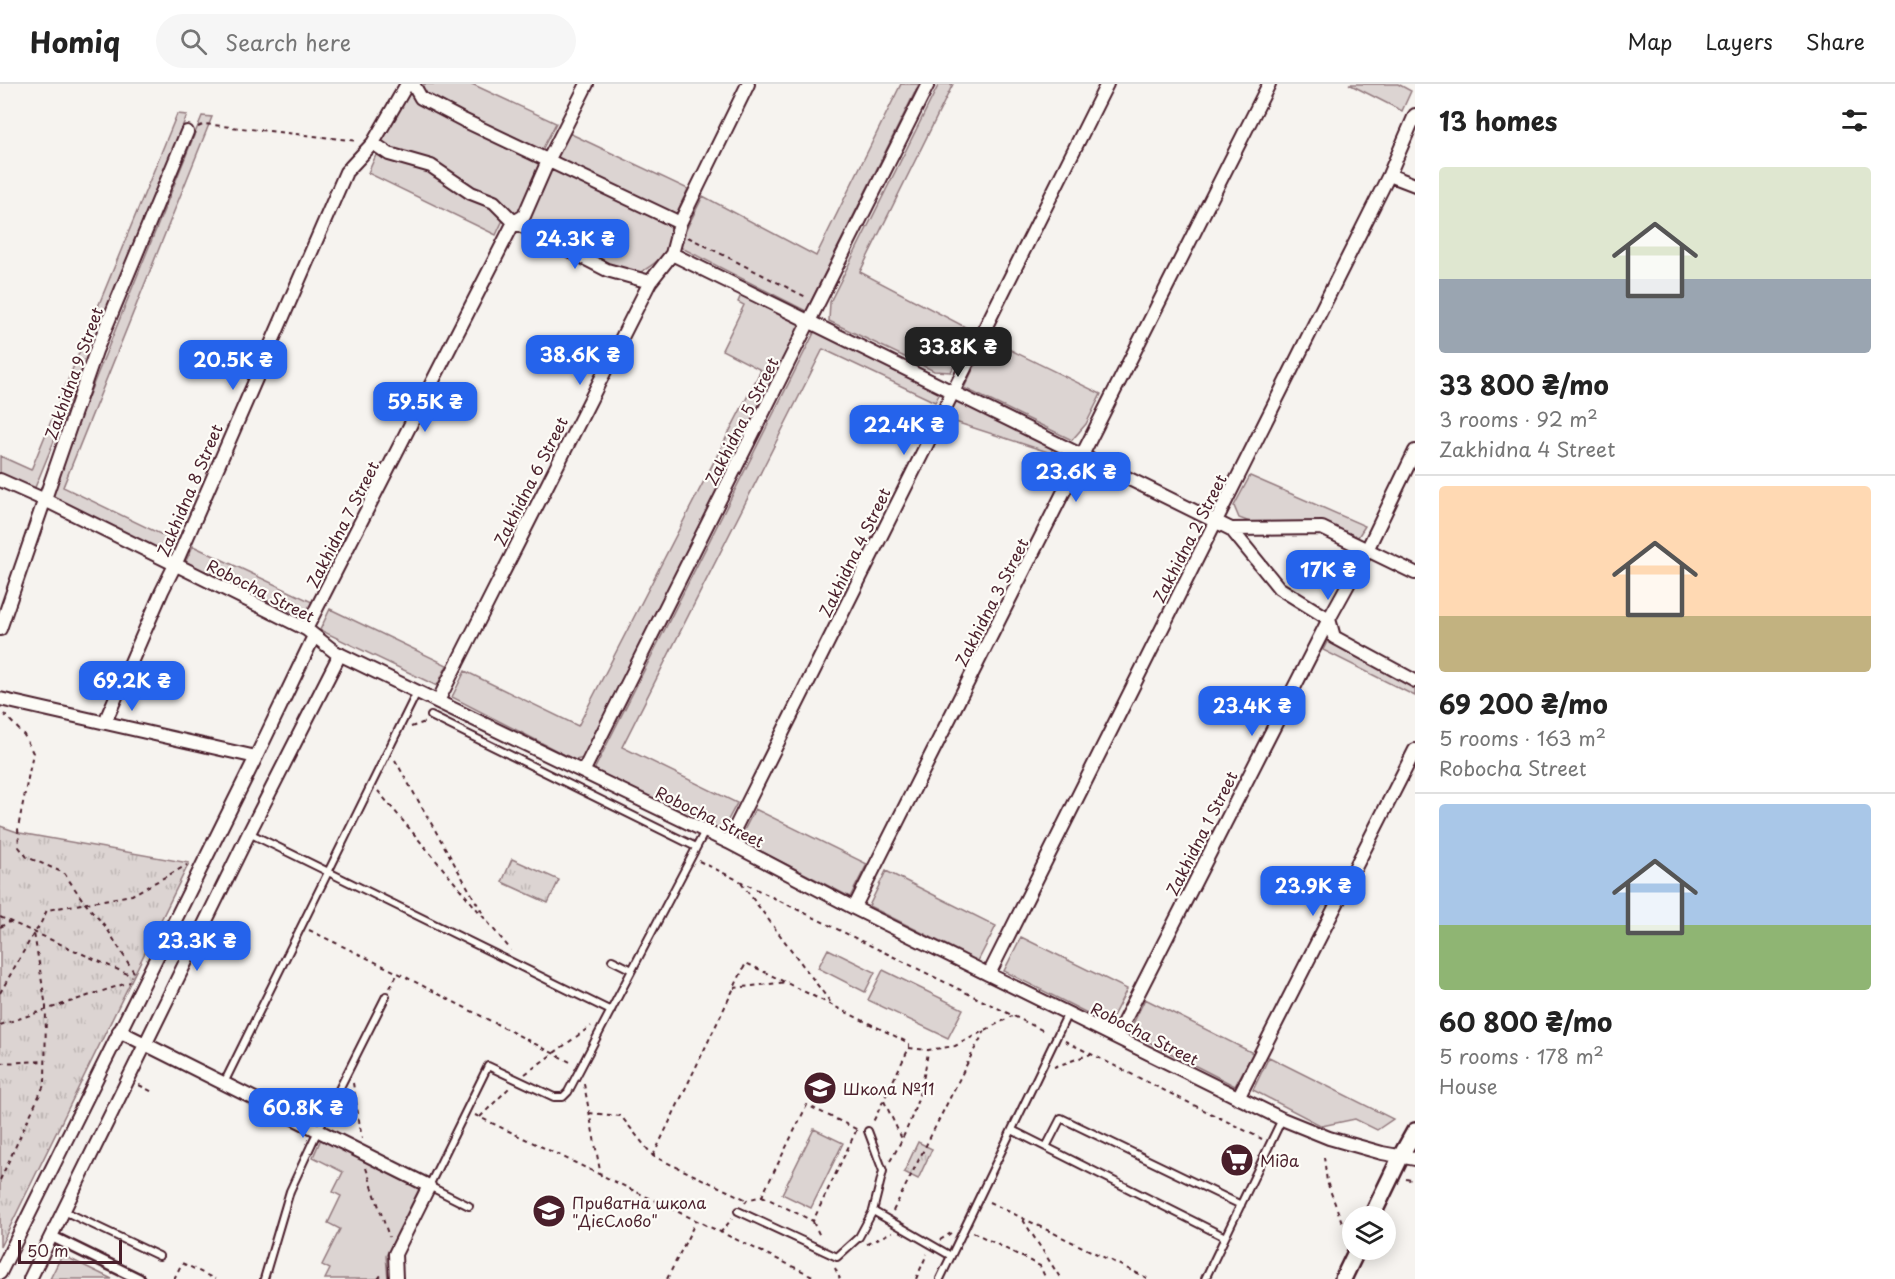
<!DOCTYPE html>
<html lang="en">
<head>
<meta charset="utf-8">
<style>
	:root { --surface:#fff; --page:#f6f6f6; --text:#222; --muted:#767676; --line:#e0e0e0; --accent:#2563eb }
	body { margin:0; font-family:"Playpen Sans",sans-serif; background:var(--page); color:var(--text); height:100vh; display:flex; flex-direction:column; font-size:22px; white-space:nowrap }
	* { box-sizing:border-box; margin:0 }
	p { font-size:20px; color:var(--muted) }
	.icon { flex:none; width:33px; height:33px; fill:none; stroke:currentColor; stroke-width:2; stroke-linecap:round; stroke-linejoin:round }
	.map { position:relative; flex:1; overflow:hidden }
	.panel { display:flex; flex-direction:column; background:var(--surface); width:480px }
	.panel>* { flex:none }
	.buttons { position:absolute; left:1342px; top:1122px; display:grid; gap:12px }
	.buttons a { display:grid; place-items:center; width:54px; height:54px; border-radius:50%; background:var(--surface); box-shadow:0 3px 15px #0003; font-size:30px }
	.scale { position:absolute; left:18px; bottom:15px; width:104px; box-sizing:border-box; padding-left:6px; border:3px solid #4a1f2b; border-top:0; font-size:16px; line-height:21px; white-space:nowrap; color:#4a1f2b; -webkit-text-stroke:4px #fdfcf7; paint-order:stroke }
	.price { position:absolute; translate:-50% -51px; padding:0 14px; border-radius:12px; background:var(--accent); color:#fff; font-size:20px; line-height:39px; filter:drop-shadow(0 2px 3px #0008) }
	.price::after { content:''; position:absolute; left:50%; top:36px; width:18px; height:14px; margin-left:-9px; background:inherit; clip-path:polygon(0 0,100% 0,50% 100%) }
	.price.selected { background:#222; color:#fff }
	ul { padding:0; list-style:none }
	li { display:grid; align-content:center; gap:12px; height:318px; padding:0 24px }
	li+li { border-top:2px solid var(--line) }
	li span { display:grid; place-items:center; height:186px; border-radius:6px; color:#555 }
	li>.icon { margin-inline-start:auto }
	span .icon { width:108px; height:108px; fill:#fffc; stroke-width:1 }
	li b { font-size:26px }
	h2 { display:flex; justify-content:space-between; align-items:center; height:72px; padding:0 24px; font-size:26px }
	header { display:flex; align-items:center; gap:36px; box-sizing:border-box; height:84px; padding:0 30px; background:var(--surface); border-bottom:2px solid var(--line) }
	header strong { font-size:28px }
	nav { display:flex; gap:33px; margin-inline-start:auto; font-size:21px }
	.search { width:420px; height:54px; background:var(--page); display:flex; align-items:center; gap:15px; box-sizing:border-box; padding:0 21px; border-radius:33px; color:var(--muted); font-size:22px }
	main { display:flex; flex:1; min-height:0 }
	.map>svg:first-child { display:block }
</style>
</head>
<body>
<header>
<strong>Homiq</strong>
<div class="search"><svg class="icon" aria-label="search" viewBox="0 0 24 24"><circle cx="10" cy="10" r="6"/><path d="M15 15l6 6"/></svg>Search here</div>
<nav><a>Map</a><a>Layers</a><a>Share</a></nav>
</header>
<main>
<div class="map">
<svg width="1415" height="1195" viewBox="0 0 1415 1195">
	<defs>
		<pattern id="park-tufts" width="24" height="20" patternUnits="userSpaceOnUse" patternTransform="scale(1.5)"><rect width="24" height="20" fill="#dcd4d2"/><path d="M3 7l-1-3M5 7V3M7 7l1-3M15 17l-1-3M17 17v-4M19 17l1-3" fill="none" stroke="#beb6b4"/></pattern>
	</defs>
	<rect width="100%" height="100%" fill="#f6f3ef"/>
	<filter id="ink" filterUnits="userSpaceOnUse"><feTurbulence type="fractalNoise" baseFrequency=".0167" numOctaves="2"/><feDisplacementMap in="SourceGraphic" scale="12" xChannelSelector="R" yChannelSelector="G"/><feConvolveMatrix kernelMatrix="1 2 1 2 8 2 1 2 1" color-interpolation-filters="sRGB"/></filter>
	<g filter="url(#ink)">
		<path fill="#dcd4d2" stroke="#937a7e" stroke-width="1.5" d="M424,0H472L556,39L541,68L422,7Z
			M901,0H919L806,227L678,162L703,112L816,172Z
			M939,0H953L860,188L971,246L951,288L934,287L829,237L830,218Z
			M1349,0H1398L1411,7L1402,27Z
			M410,3L543,79L521,128L515,133L391,67L380,59Z
			M177,30L187,31L34,406L0,390V372L31,386Z
			M202,32L212,33L63,403L175,457L168,471L54,413L52,402Z
			M569,49L688,105L675,132L556,74Z
			M376,71C415,76 478,106 503,136L496,151L368,89Z
			M552,83L670,141C676,164 658,179 639,189L610,182L526,137Z
			M741,211L801,240L584,674L575,676L452,613L465,587L578,642L761,286L722,266L744,221L738,218Z
			M815,247L940,309L935,318L823,265L622,663L737,719L722,747L716,749L598,691L595,684Z
			M988,255L1101,310L1086,340L1072,356L964,304Z
			M955,316L1053,363L1051,369L946,335Z
			M1250,392L1365,442L1358,453L1328,440L1263,443L1239,434L1234,422Z
			M193,462L312,518L305,534L185,479Z
			M330,525L447,581L437,602L320,546Z
			M1329,554L1415,600V612L1323,566Z
			M755,725L867,780L850,813L739,756Z
			M886,787L996,842L978,877L869,822Z
			M1021,853L1127,905L1109,940L1004,887Z
			M828,865L875,888L865,908L818,884Z
			M883,886L963,925L948,954L868,916Z
			M1145,915L1253,969L1235,1002L1129,948Z
			M1269,973L1393,1035L1377,1046L1355,1035L1322,1042L1253,1006Z
			M814,1045L843,1059L811,1124L782,1110Z
			M321,1055L419,1105L386,1172L388,1195H325L330,1185L322,1181L340,1145L328,1139L341,1112L333,1108L343,1088L313,1073Z
			M62,1171L112,1195H50Z"/>
		<path fill="url(#park-tufts)" stroke="#937a7e" stroke-width="1.5" d="M0,742L20,749L189,779L0,1163Z
			M512,775L559,796L548,819L502,798Z
			M918,1058L932,1065L918,1095L904,1088Z"/>
		<g fill="none" stroke-linecap="round" stroke-linejoin="round">
			<g stroke="#4a1f2b" stroke-width="10">
				<path id="service" d="M431,632L696,763
					M249,749L611,927
					M612,876L632,886
					M224,999L417,608
					M1012,1046L1225,1153
					M1046,1063L1061,1034L1241,1121
					M469,1122L429,1102L488,982L554,1013H563L568,1008L705,747
					M64,1127L159,1172
					M738,1127L837,1173L859,1153L873,1127L883,1087L868,1047
					M873,1127L951,1172
					M264,1195L290,1107L314,1055L386,912
					M940,1195L1068,929
					M1205,1195L1282,1035"/>
			</g>
			<g stroke="#4a1f2b" stroke-width="14">
				<path id="pedestrian" d="M51,1152L139,1195"/>
			</g>
			<g stroke="#4a1f2b" stroke-width="16">
				<path id="minor" d="M413,0L421,14L463,36L680,139
					M373,59L389,70L431,82L471,109L494,118L514,138L607,186L650,198
					M1389,91L1415,101
					M672,170L1231,445L1279,504L1329,535L1334,553L1415,597
					M0,396L45,416L306,545L335,568L728,758L854,824L1282,1035L1329,1054L1382,1069L1415,1075
					M1231,445L1322,444L1415,489
					M0,545L96,267L187,48
					M306,545L514,138L524,132L548,77L587,0
					M0,615L256,673
					M438,617L650,198L672,170L680,139L748,0
					M105,638L162,507L175,481L346,88L373,59L407,0
					M583,688L928,0
					M728,758L1107,0
					M854,824L1269,0
					M989,890L1389,91L1415,31
					M119,947L429,1102L395,1170L396,1195
					M1116,953L1329,535L1367,466L1415,367
					M1238,1014L1415,666
					M0,1189L256,673L314,552
					M30,1195L249,749L340,570"/>
			</g>
			<g stroke="#4a1f2b" stroke-width="20">
				<path id="tertiary" d="M1372,1132L1401,1072L1415,1047
					M1343,1195L1357,1166"/>
			</g>
			<path stroke="#4a1f2b" stroke-width="2" stroke-dasharray="4.5 4.5" stroke-linecap="butt" d="M198,43L205,40L358,57
				M688,153L806,213
				M4,630L24,651L33,669L18,744L19,763L27,773L64,789L84,818L106,843L135,890
				M411,643L425,638
				M395,676L483,830
				M378,707L511,866
				M699,777L1046,948
				M741,799L831,919
				M0,833L132,892
				M0,843L10,838
				M309,846L398,889L572,979
				M390,904L397,891
				M734,904L788,898
				M0,909L34,849L39,843L47,826L132,811L187,781
				M0,941L130,898
				M1065,957L1262,1055
				M909,964L928,966L955,962L1012,932
				M0,979L45,977
				M1054,983L1091,970
				M525,990L591,942
				M353,999L362,1055
				M584,1000L601,1092
				M139,1001L155,1009
				M884,1017L902,1055
				M589,1029L621,1032L653,1072L747,1116
				M475,1031L819,1195
				M480,1033L510,1003
				M653,1072L746,879L909,959V964L873,1038
				M1324,1073L1327,1098L1343,1141
				M890,1077C910,1045 924,1004 928,966
				M366,1084L389,1153
				M1406,1095L1415,1097
				M0,1096L45,999L46,923L34,849
				M762,1112L813,1137L857,1045
				M989,1118L1149,1195
				M745,1119L747,1116L762,1112L807,1021L858,1046
				M893,1127L973,968L986,945
				M1023,1136L1061,1195
				M813,1138L821,1154
				M973,1148L1040,1182L1046,1195
				M720,1149L732,1135
				M940,1156L951,1149
				M867,1160L892,1148
				M835,1184L840,1195
				M174,1195L182,1179L215,1195
				M378,1195L382,1190
				M667,1195L696,1137
				M916,1195L927,1170"/>
			<use href="#service" stroke="#fdfcf7" stroke-width="6"/>
			<use href="#pedestrian" stroke="#fdfcf7" stroke-width="9"/>
			<use href="#minor" stroke="#fdfcf7" stroke-width="12"/>
			<use href="#tertiary" stroke="#fdfcf7" stroke-width="15"/>
		</g>
	</g>
	<defs>
		<g id="school-disc" transform="scale(1.725)"><circle r="9.5" fill="#4a1f2b" stroke="#fdfcf7"/><path d="M0-5L7-2L0 1L-7-2ZM-4 1L0 2.5L4 1V4Q0 6-4 4Z" fill="#fff"/></g>
		<g id="supermarket-disc" transform="scale(1.725)"><circle r="9.5" fill="#4a1f2b" stroke="#fdfcf7"/><path d="M-6-5.5h2.5l.6 2H6L4.5 2H-2.5L-4.4-4H-6ZM-1.5 3.2a1.3 1.3 0 1 0 .1 0ZM3 3.2a1.3 1.3 0 1 0 .1 0Z" fill="#fff"/></g>
	</defs>
	<g fill-rule="evenodd">
		<use href="#school-disc" x="820" y="1004"/>
		<use href="#supermarket-disc" x="1237" y="1076"/>
		<use href="#school-disc" x="549" y="1127"/>
	</g>
	<g text-anchor="middle" dominant-baseline="central" stroke-width="4.5" stroke-linejoin="round" paint-order="stroke">
		<g font-size="16" fill="#4a1f2b" stroke="#fdfcf7">
			<text transform="translate(73 289) rotate(-70)">Zakhidna 9 Street</text>
			<text transform="translate(741 337) rotate(-63)">Zakhidna 5 Street</text>
			<text transform="translate(530 397) rotate(-63)">Zakhidna 6 Street</text>
			<text transform="translate(189 406) rotate(-67)">Zakhidna 8 Street</text>
			<text transform="translate(342 440) rotate(-63)">Zakhidna 7 Street</text>
			<text transform="translate(1189 454) rotate(-63)">Zakhidna 2 Street</text>
			<text transform="translate(854 468) rotate(-64)">Zakhidna 4 Street</text>
			<text transform="translate(261 506) rotate(27)">Robocha Street</text>
			<text transform="translate(991 518) rotate(-63)">Zakhidna 3 Street</text>
			<text transform="translate(710 732) rotate(26)">Robocha Street</text>
			<text transform="translate(1201 749) rotate(-63)">Zakhidna 1 Street</text>
			<text transform="translate(1145 949) rotate(27)">Robocha Street</text>
		</g>
		<g font-size="16" fill="#4a1f2b" stroke="#fdfcf7" text-anchor="start">
			<text x="843" y="1004">Школа №11</text>
			<text x="1260" y="1076">Міда</text>
			<text x="572" y="1118">Приватна школа<tspan x="572" dy="18">"ДієСлово"</tspan></text>
		</g>
	</g>
</svg>
<div class="buttons">
<a><svg class="icon" aria-label="layers" viewBox="0 0 24 24"><path d="M12 4l9 5-9 5-9-5zM3 14l9 5 9-5"/></svg></a>
</div>
<div class="scale">50 m</div>
<b class="price" style="left:575px;top:186px">24.3K ₴</b>
<b class="price selected" style="left:958px;top:294px">33.8K ₴</b>
<b class="price" style="left:580px;top:302px">38.6K ₴</b>
<b class="price" style="left:233px;top:307px">20.5K ₴</b>
<b class="price" style="left:425px;top:349px">59.5K ₴</b>
<b class="price" style="left:904px;top:372px">22.4K ₴</b>
<b class="price" style="left:1076px;top:419px">23.6K ₴</b>
<b class="price" style="left:1328px;top:517px">17K ₴</b>
<b class="price" style="left:132px;top:628px">69.2K ₴</b>
<b class="price" style="left:1252px;top:653px">23.4K ₴</b>
<b class="price" style="left:1313px;top:833px">23.9K ₴</b>
<b class="price" style="left:197px;top:888px">23.3K ₴</b>
<b class="price" style="left:303px;top:1055px">60.8K ₴</b>
</div>
<section class="panel">
<h2>13 homes<svg class="icon" aria-label="filters" viewBox="0 0 24 24"><path d="M4 7h16M4 17h16"/><circle cx="9" cy="7" r="2"/><circle cx="15" cy="17" r="2"/></svg></h2>
<ul>
<li><span style="background:linear-gradient(#dfe7d0 60%,#9aa5b1 0)"><svg class="icon" aria-label="home" viewBox="0 0 24 24"><path d="M3 11l9-7 9 7M6 9v11h12V9"/></svg></span><div><b>33 800 ₴/mo</b><p>3 rooms · 92 m²</p><p>Zakhidna 4 Street</p></div></li>
<li><span style="background:linear-gradient(#ffd9b3 70%,#c2b280 0)"><svg class="icon" aria-label="home" viewBox="0 0 24 24"><path d="M3 11l9-7 9 7M6 9v11h12V9"/></svg></span><div><b>69 200 ₴/mo</b><p>5 rooms · 163 m²</p><p>Robocha Street</p></div></li>
<li><span style="background:linear-gradient(#a9c7e8 65%,#8fb573 0)"><svg class="icon" aria-label="home" viewBox="0 0 24 24"><path d="M3 11l9-7 9 7M6 9v11h12V9"/></svg></span><div><b>60 800 ₴/mo</b><p>5 rooms · 178 m²</p><p>House</p></div></li>
</ul>
</section>
</main>
</body>
</html>
